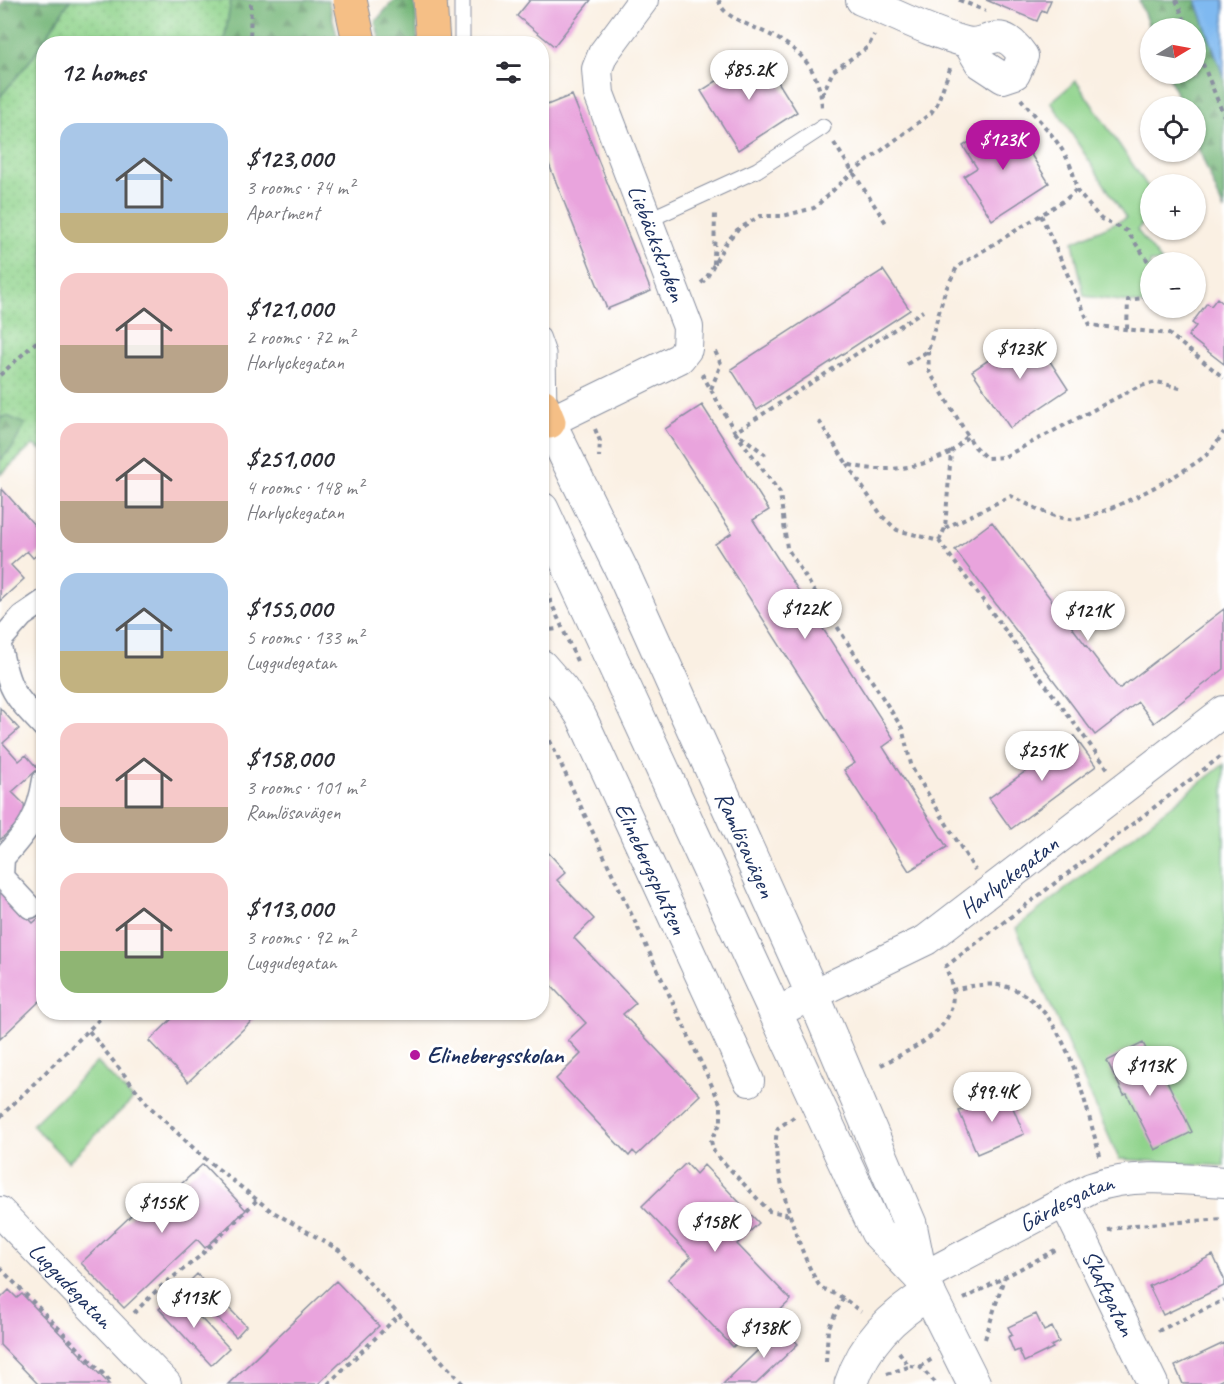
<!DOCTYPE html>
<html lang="en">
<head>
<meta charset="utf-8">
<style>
	:root { --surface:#fff; --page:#f2f2f3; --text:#2b2b33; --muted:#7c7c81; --accent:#b5179e }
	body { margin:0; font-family:Caveat,sans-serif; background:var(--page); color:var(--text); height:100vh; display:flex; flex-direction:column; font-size:22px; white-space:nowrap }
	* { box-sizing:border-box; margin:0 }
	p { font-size:20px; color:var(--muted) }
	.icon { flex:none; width:33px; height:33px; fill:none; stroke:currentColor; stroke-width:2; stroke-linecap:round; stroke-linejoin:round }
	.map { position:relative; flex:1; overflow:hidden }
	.details { position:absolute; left:36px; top:36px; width:513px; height:984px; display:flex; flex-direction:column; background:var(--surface); border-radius:24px; box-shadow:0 2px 4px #0004 }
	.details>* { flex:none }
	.needle { width:39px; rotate:80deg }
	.buttons { position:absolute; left:1140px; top:18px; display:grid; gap:12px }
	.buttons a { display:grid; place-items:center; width:66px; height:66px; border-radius:50%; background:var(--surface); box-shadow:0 2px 4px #0004; font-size:30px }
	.price { position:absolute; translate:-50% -51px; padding:0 14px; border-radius:21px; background:#fff; color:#222; font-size:20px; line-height:39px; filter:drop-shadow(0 2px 3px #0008) }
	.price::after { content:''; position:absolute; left:50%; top:36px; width:18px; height:14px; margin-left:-9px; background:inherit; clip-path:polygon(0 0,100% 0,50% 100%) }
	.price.on { background:var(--accent); color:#fff }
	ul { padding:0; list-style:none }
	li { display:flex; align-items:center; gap:18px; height:150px; padding:0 24px }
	li span { display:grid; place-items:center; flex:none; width:168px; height:120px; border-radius:18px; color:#555 }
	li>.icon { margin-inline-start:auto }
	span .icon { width:72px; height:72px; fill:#fffc; stroke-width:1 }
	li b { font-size:26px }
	h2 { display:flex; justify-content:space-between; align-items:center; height:72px; padding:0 24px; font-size:26px }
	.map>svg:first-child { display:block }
</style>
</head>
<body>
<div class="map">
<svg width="1224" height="1384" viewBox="0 0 1224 1384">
	<defs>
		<pattern id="grass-dots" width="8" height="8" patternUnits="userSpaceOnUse" patternTransform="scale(1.5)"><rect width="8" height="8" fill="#8fd38b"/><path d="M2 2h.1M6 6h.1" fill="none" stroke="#7bb57a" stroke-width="1.8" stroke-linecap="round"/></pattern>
		<pattern id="forest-firs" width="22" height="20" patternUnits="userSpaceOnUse" patternTransform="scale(1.5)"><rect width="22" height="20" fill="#73b577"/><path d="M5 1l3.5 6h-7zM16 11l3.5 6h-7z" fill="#5e9465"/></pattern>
	</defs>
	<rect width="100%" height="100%" fill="#fff"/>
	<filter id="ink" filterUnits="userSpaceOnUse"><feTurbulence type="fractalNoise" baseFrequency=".0167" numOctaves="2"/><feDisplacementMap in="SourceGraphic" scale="12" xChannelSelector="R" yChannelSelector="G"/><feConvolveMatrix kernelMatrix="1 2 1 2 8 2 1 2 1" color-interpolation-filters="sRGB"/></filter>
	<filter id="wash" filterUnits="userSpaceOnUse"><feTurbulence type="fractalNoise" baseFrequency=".008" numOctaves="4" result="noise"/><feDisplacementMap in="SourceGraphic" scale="24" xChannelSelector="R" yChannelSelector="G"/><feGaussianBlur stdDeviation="1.35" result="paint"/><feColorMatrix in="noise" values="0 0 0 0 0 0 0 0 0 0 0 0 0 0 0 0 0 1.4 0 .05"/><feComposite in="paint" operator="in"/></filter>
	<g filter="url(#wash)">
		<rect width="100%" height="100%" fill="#faf0e3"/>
		<path fill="url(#grass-dots)" stroke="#558174" stroke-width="1.5" d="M70,0H231L224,43L44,44L43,451L33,445L0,475V460L12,448L7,416L0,418V97L33,57Z"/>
		<path fill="url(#forest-firs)" stroke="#47726a" stroke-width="1.5" d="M5,0H70L33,57L0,97V7Z
			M231,0H328L339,43H224Z
			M394,0H415L418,43H381L375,22Z
			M1139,0H1196L1224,78V211L1196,142V106H1181L1168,74H1196V28L1150,30Z
			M7,416L25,424L12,448L0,460V418Z"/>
		<path fill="#8fd38b" stroke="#558174" stroke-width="1.5" d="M1076,81L1150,190V215L1137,230L1162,262H1150L1149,305L1084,296L1073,242L1126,218L1051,102Z
			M1224,764V1166L1119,1159L1016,928Z
			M97,1062L133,1099L68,1162L32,1125Z"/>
		<path fill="#7fb9f0" stroke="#4d74a7" stroke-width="1.5" d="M1196,0H1224V78Z"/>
		<g id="blocks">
			<path fill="#e9a4dd" d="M530,0H591L554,46L517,16Z
				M986,0H1051L1046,12L1042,10L1037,21Z
				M760,53L797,112L738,150L701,91Z
				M572,95L651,291L607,309L542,147V107Z
				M1013,126L1049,183L992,220L964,176L977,168L963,146L989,129L995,138Z
				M883,270L910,310L757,410L731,369Z
				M1217,298L1224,304V364L1188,336L1196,326L1192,323L1207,303L1211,306Z
				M1031,332L1068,389L1010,428L972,371Z
				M702,405L769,510L753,520L894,739L883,747L947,847L909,871L844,770L855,763L715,544L732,533L665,429Z
				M2,489L44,536V549L33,558L27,551L11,565L24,579L0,601Z
				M992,522L1119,689L1224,609V669L1154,723L1138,702L1095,735L955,550Z
				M0,708L19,729L3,743L19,761L26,755L38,769L12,792L24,804L25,816L0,840Z
				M1074,736L1096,766L1011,829L989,798Z
				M545,849L566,872L557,880L594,919L574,938L636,1003L623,1014L700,1095L637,1155L633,1151L629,1156L556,1079L581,1054L568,1040L586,1023L542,976V852Z
				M0,889L33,923L44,913V997L0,1039Z
				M179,1012H261L188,1082L149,1041Z
				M1143,1043L1160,1077L1164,1075L1192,1132L1155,1150L1127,1094L1124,1095L1107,1061Z
				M1006,1091L1024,1134L977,1154L959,1111Z
				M686,1163L696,1174L704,1165L759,1223L737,1244L791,1300L761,1328L756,1324L733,1347L668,1279L691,1257L642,1206Z
				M203,1164L246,1210L205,1248L197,1239L124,1308L81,1263L159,1189L167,1197Z
				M1213,1255L1224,1279V1286L1163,1315L1149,1286Z
				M197,1274L246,1326L236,1337L186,1285Z
				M336,1281L379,1326L318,1384H228Z
				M9,1290L17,1298L22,1294L109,1384H38L0,1345V1299Z
				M177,1293L229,1348L211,1365L159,1309Z
				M1036,1314L1044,1331L1052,1327L1059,1342L1051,1346L1053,1348L1024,1362L1019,1350L1014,1352L1008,1337L1012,1335L1008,1327Z
				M782,1327L798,1344L756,1384H723Z
				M1224,1343V1379L1213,1384H1183L1175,1366Z"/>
		</g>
	</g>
	<g filter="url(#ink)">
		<use href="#blocks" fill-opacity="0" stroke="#8a90a0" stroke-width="1.5"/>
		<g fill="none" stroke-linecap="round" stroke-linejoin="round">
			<g stroke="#8a90a0" stroke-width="17">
				<path id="service" d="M462,44V0
					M648,220L757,170L823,127
					M542,336L548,353L549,410"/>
			</g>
			<g stroke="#8a90a0" stroke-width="25">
				<path id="pedestrian" d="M0,641L22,616L44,601
					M0,646C8,689 14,696 44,727
					M30,907L2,877L3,858C28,830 38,818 44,780"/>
			</g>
			<g stroke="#8a90a0" stroke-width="32">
				<g id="minor">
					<path d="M861,0C893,13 933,34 966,42C988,48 999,20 1023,56L1015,74L1003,78L980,63L968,43"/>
					<path d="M542,430L549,422L680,358L687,349L688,327L599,94L597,69L603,54L643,0"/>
					<path id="s1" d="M542,665L563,689L582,718L749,1081"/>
					<path id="s2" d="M775,1013L926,940L1224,711"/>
					<path id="s3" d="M1065,1203L1153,1384"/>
					<path id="s4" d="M0,1212L166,1384"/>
					<path id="s5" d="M921,1278L1091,1188C1134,1173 1180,1179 1224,1182"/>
				</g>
			</g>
			<g stroke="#8a90a0" stroke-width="35">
				<g id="tertiary">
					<path id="s6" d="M549,422L625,577L813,995L910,1224L921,1278L974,1384"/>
					<path d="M542,509L877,1232L921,1278"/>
					<path d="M851,1384C865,1342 892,1316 929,1293"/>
				</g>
			</g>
			<g stroke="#8a90a0" stroke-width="35">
				<path id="trunk" d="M430,0L433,44
					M542,405L549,422"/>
			</g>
			<path stroke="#8a90a0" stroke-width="4" stroke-dasharray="4.5 4.5" stroke-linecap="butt" d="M719,0C724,34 819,24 822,109
				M959,0L986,11
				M1176,0L1188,28
				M250,44L251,0
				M316,44L329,34
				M1196,47L1224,116
				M822,95L833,71L868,47L874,35
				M834,143L886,223
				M1076,190L1101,219L1127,231L1150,264
				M1041,215L1090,325L1169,334L1224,378
				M714,264L715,211
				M701,283L706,279L725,244L737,230L760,216H783L814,208L853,172L931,113L937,104L951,66
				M1127,329L1128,300L1144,298L1150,274
				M928,351L929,371L974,446L986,458L1004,457L1137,387L1157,382L1180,388
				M907,364L928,351L945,291L957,267L1065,200L1076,190C1074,153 1043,126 1021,99
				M702,374L735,432L923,311
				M0,375L44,335
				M711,389L721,364L715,351
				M819,421L847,464C881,474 919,469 951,452
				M595,429L600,441L599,457
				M735,432L780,493L787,548L902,728L912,768L975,870
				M741,436L766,455
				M847,464L882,516L897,530L939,541L1108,769
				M945,528L1011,496C1028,504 1048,516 1067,519C1095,523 1180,475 1204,457C1212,451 1218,440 1224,432
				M939,541L945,528L951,452L968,436
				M546,591L577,661
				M542,631L557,629
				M542,724L721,1105V1122L711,1141L714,1152L769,1211L786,1214L792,1219
				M945,967L1224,754
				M952,990C967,987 984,983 998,985C1066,994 1084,1104 1101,1159
				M89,1031L150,1107L203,1157L270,1210L339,1250L463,1384
				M881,1065C923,1043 972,1024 945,966
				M0,1117L107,1012
				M794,1117L778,1128C767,1156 801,1259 819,1285C824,1291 836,1293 843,1298C849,1302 855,1308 861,1312
				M1108,1230L1135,1225L1224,1219
				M0,1268L113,1384
				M964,1299L1057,1249
				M134,1313L159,1288L199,1257L257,1200
				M1158,1331L1224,1300
				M985,1339L1004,1278
				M899,1352L909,1366L920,1367L937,1384
				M826,1362L828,1329L843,1298
				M920,1367L932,1359
				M887,1374L908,1367
				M328,1384L399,1315"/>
			<use href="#service" stroke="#fff" stroke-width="15"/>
			<use href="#pedestrian" stroke="#fff" stroke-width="22"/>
			<use href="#minor" stroke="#fff" stroke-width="30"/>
			<use href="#tertiary" stroke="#fff" stroke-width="33"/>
			<use href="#trunk" stroke="#f5bf86" stroke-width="33"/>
			<g stroke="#8a90a0" stroke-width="35" stroke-linecap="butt">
				<path id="trunk-bridge" d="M350,0L359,41"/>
			</g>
			<use href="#trunk-bridge" stroke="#f5bf86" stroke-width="33"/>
		</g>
	</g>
	<circle fill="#b5179e" stroke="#fff" stroke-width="2" cx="415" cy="1055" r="6"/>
	<g text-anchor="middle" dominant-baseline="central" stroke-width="6" stroke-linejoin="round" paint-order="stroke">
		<g font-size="24" fill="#1b2f5e" stroke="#fff">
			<text transform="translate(657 243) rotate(69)">Liebäckskroken</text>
			<text stroke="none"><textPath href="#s6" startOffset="466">Ramlösavägen</textPath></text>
			<text stroke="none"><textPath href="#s1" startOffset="232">Elinebergsplatsen</textPath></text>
			<text stroke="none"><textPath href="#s2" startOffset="272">Harlyckegatan</textPath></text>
			<text stroke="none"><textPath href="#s5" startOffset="164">Gärdesgatan</textPath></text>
			<text stroke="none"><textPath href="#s4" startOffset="102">Luggudegatan</textPath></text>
			<text stroke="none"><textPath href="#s3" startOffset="100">Skaftgatan</textPath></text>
		</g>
		<g font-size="24" font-weight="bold" fill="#1b2f5e" stroke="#fff" text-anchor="start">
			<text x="427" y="1055">Elinebergsskolan</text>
		</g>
	</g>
</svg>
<div class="buttons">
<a><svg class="needle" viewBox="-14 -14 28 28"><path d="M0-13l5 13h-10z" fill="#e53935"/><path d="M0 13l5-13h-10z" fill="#7c7c81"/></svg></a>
<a><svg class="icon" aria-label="locate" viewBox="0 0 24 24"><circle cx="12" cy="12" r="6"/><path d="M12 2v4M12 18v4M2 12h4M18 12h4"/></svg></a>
<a>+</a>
<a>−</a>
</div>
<b class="price" style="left:749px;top:101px">$85.2K</b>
<b class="price on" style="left:1003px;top:171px">$123K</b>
<b class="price" style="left:1020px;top:380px">$123K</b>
<b class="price" style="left:805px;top:640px">$122K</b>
<b class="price" style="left:1088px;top:642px">$121K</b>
<b class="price" style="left:1042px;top:782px">$251K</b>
<b class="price" style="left:1150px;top:1097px">$113K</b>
<b class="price" style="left:992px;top:1123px">$99.4K</b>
<b class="price" style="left:162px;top:1234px">$155K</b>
<b class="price" style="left:715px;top:1253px">$158K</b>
<b class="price" style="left:194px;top:1329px">$113K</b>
<b class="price" style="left:764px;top:1359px">$138K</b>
<section class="details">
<h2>12 homes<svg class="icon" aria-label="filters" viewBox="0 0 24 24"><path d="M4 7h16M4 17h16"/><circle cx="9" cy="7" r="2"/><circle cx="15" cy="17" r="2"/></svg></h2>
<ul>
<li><span style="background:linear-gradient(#a9c7e8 75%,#c2b280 0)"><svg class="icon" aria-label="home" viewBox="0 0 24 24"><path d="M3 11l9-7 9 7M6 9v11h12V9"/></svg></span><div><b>$123,000</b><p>3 rooms · 74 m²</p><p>Apartment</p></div></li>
<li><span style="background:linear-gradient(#f6c9c9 60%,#b9a48a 0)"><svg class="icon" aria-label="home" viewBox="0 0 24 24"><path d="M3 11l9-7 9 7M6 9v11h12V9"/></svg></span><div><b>$121,000</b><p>2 rooms · 72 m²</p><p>Harlyckegatan</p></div></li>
<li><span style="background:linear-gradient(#f6c9c9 65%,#b9a48a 0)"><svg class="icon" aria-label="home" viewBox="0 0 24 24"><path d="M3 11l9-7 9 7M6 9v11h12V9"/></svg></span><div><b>$251,000</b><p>4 rooms · 148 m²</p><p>Harlyckegatan</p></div></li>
<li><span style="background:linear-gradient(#a9c7e8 65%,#c2b280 0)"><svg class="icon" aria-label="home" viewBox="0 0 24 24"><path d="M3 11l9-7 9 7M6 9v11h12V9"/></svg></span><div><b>$155,000</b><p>5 rooms · 133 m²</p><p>Luggudegatan</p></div></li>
<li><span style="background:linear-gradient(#f6c9c9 70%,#b9a48a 0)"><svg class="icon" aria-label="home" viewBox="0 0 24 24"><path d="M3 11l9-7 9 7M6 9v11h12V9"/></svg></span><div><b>$158,000</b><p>3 rooms · 101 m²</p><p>Ramlösavägen</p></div></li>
<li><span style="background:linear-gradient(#f6c9c9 65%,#8fb573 0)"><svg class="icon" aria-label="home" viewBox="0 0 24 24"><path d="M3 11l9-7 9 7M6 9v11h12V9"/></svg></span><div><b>$113,000</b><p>3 rooms · 92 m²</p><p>Luggudegatan</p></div></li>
</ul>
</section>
</div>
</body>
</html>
